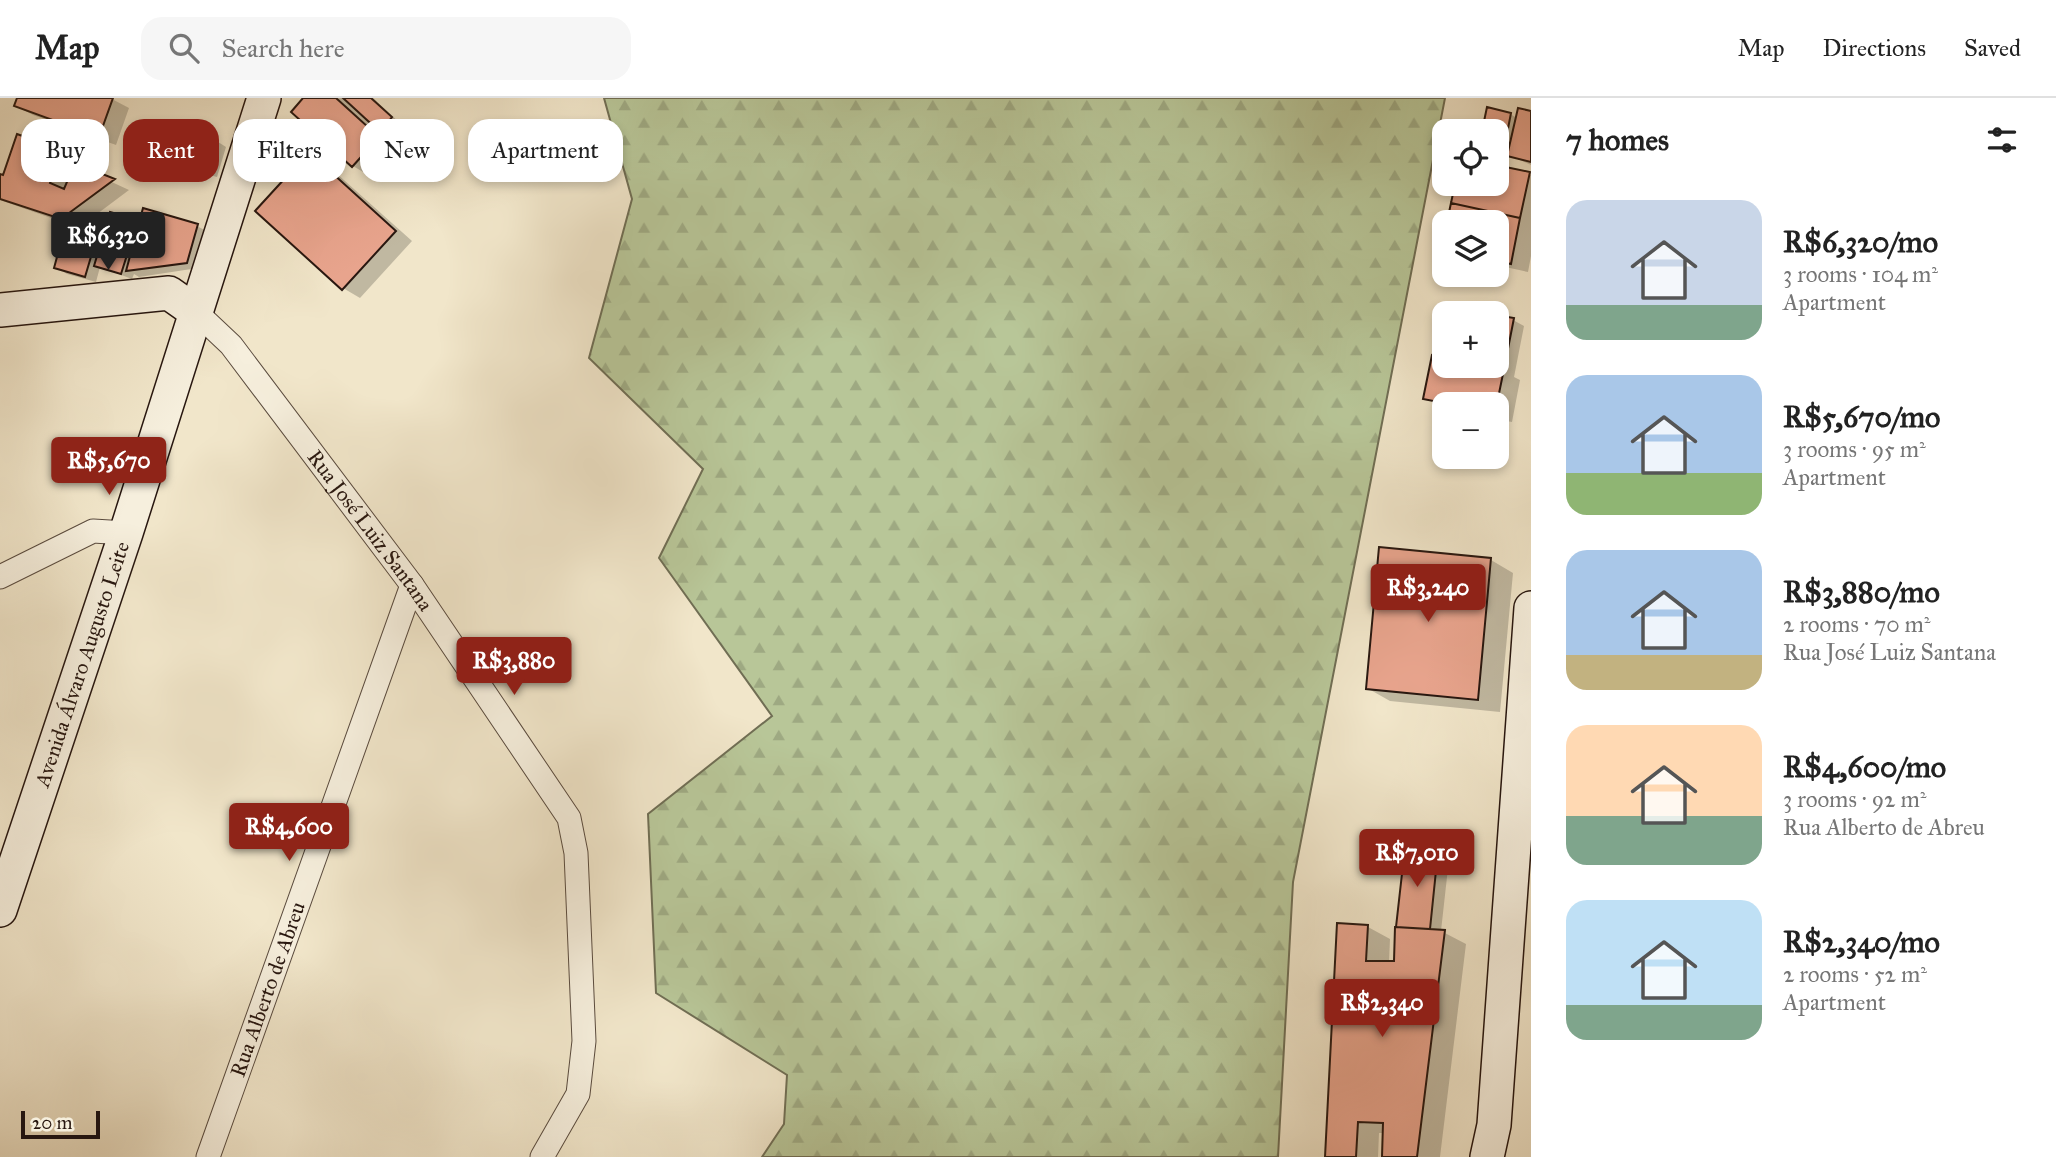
<!DOCTYPE html>
<html lang="en">
<head>
<meta charset="utf-8">
<style>
	:root { --surface:#fff; --page:#f6f6f6; --text:#222; --muted:#767676; --line:#e0e0e0; --accent:#8f2418 }
	body { margin:0; font-family:"IM FELL Great Primer",serif; background:var(--page); color:var(--text); height:100vh; display:flex; flex-direction:column; font-size:26px; white-space:nowrap }
	* { box-sizing:border-box; margin:0 }
	p { font-size:23px; color:var(--muted) }
	.icon { flex:none; width:38px; height:38px; fill:none; stroke:currentColor; stroke-width:2; stroke-linecap:round; stroke-linejoin:round }
	.map { position:relative; flex:1; overflow:hidden }
	.sheet { display:flex; flex-direction:column; background:var(--surface); width:525px }
	.sheet>* { flex:none }
	.hud { position:absolute; left:21px; top:21px; width:665px; height:63px; display:flex; gap:14px }
	.buttons { position:absolute; left:1432px; top:21px; display:grid; gap:14px }
	.buttons a { display:grid; place-items:center; width:77px; height:77px; border-radius:14px; background:var(--surface); box-shadow:0 4px 10px #0003; font-size:35px }
	.scale { position:absolute; left:21px; bottom:18px; width:79px; box-sizing:border-box; padding-left:7px; border:4px solid #281710; border-top:0; font-size:19px; line-height:24px; white-space:nowrap; color:#281710; -webkit-text-stroke:5px #f6efdd; paint-order:stroke }
	.price { position:absolute; translate:-50% -60px; padding:0 16px; border-radius:7px; background:var(--accent); color:#fff; font-size:23px; line-height:46px; filter:drop-shadow(0 2px 4px #0008) }
	.price::after { content:''; position:absolute; left:50%; top:42px; width:21px; height:16px; margin-left:-10px; background:inherit; clip-path:polygon(0 0,100% 0,50% 100%) }
	.price.current { background:#222; color:#fff }
	ul { padding:0; list-style:none }
	li { display:flex; align-items:center; gap:21px; height:175px; padding:0 35px }
	li span { display:grid; place-items:center; flex:none; width:196px; height:140px; border-radius:21px; color:#555 }
	li>.icon { margin-inline-start:auto }
	span .icon { width:84px; height:84px; fill:#fffc; stroke-width:1 }
	li b { font-size:30px }
	h2 { display:flex; justify-content:space-between; align-items:center; height:84px; padding:0 35px; font-size:30px }
	.pill { padding:0 24px; border-radius:21px; background:var(--surface); box-shadow:0 4px 10px #0003; font-size:24px; line-height:63px }
	.pill.current { background:var(--accent); color:#fff }
	header { display:flex; align-items:center; gap:42px; box-sizing:border-box; height:98px; padding:0 35px; background:var(--surface); border-bottom:2px solid var(--line) }
	header strong { font-size:33px }
	nav { display:flex; gap:38px; margin-inline-start:auto; font-size:24px }
	.search { width:490px; height:63px; background:var(--page); display:flex; align-items:center; gap:18px; box-sizing:border-box; padding:0 24px; border-radius:21px; color:var(--muted); font-size:26px }
	main { display:flex; flex:1; min-height:0 }
	.map>svg:first-child { display:block }
</style>
</head>
<body>
<header>
<strong>Map</strong>
<div class="search"><svg class="icon" aria-label="search" viewBox="0 0 24 24"><circle cx="10" cy="10" r="6"/><path d="M15 15l6 6"/></svg>Search here</div>
<nav><a>Map</a><a>Directions</a><a>Saved</a></nav>
</header>
<main>
<div class="map">
<svg width="1531" height="1059" viewBox="0 0 1531 1059">
	<defs>
		<pattern id="forest-firs" width="22" height="20" patternUnits="userSpaceOnUse" patternTransform="scale(1.75)"><rect width="22" height="20" fill="#b8c698"/><path d="M5 1l3.5 6h-7zM16 11l3.5 6h-7z" fill="#9ea982"/></pattern>
	</defs>
	<rect width="100%" height="100%" fill="#f1e6ca"/>
	<filter id="stains"><feTurbulence type="fractalNoise" baseFrequency=".00286" numOctaves="4"/><feColorMatrix values="0 0 0 0 .2 0 0 0 0 .09 0 0 0 0 .02 0 0 0 .5 -.17"/></filter>
	<radialGradient id="worn" r=".72"><stop offset=".6" stop-color="#630" stop-opacity="0"/><stop offset="1" stop-color="#630" stop-opacity=".3"/></radialGradient>
	<path fill="url(#forest-firs)" stroke="#706e54" stroke-width="2" d="M604,0H1445L1293,784L1278,1059H762L784,1026L787,977L656,895L648,716L772,618L659,460L703,371L589,260L632,101Z"/>
	<path fill="#0003" d="M19,0H110L129,10L116,47L33,17L16,8Z
		M306,0H373L402,27L392,39L373,29L395,50L370,78L353,68Z
		M1488,12L1510,16L1517,20L1531,15V67L1509,57L1512,42L1496,39V33H1484Z
		M215,42L226,49L217,79L156,62L145,55Z
		M60,54L77,63L75,67L129,92L77,131L104,140L137,124L141,126L197,128L208,134L198,170L139,179L134,176L132,181L100,169L96,184L67,176L56,169L68,126L0,102V78L4,79Z
		M309,56L326,66L412,143L360,200L343,190Z
		M1496,68L1531,77V158L1528,174L1496,167V124H1448L1457,86H1496Z
		M1465,212L1481,215H1464Z
		M1513,222L1524,228L1514,279L1520,282L1512,324L1496,321V306H1444V310L1425,300L1444,268H1496Z
		M1491,462L1513,475L1500,614L1390,603L1367,590Z
		M1438,754L1449,761L1441,833L1466,846L1440,1059H1384V1035H1379L1378,1059H1327L1368,829L1390,841L1389,865H1396L1401,831L1398,828Z"/>
	<path fill="#e8a48d" stroke="#281710" stroke-width="2" d="M17,0H113L99,39L14,8Z
		M303,0H336L379,39L352,69L291,14Z
		M343,0H371L392,19L380,34Z
		M1487,9L1511,15L1506,41L1496,39V33H1482Z
		M1518,10L1531,13V64L1507,58Z
		M152,23L216,41L206,74L143,56Z
		M17,36L61,52L50,85L64,91L75,65L115,81L61,121L0,101V76L3,77Z
		M309,54L396,133L342,192L255,113Z
		M1496,67L1530,74L1520,120L1451,105L1455,86H1496Z
		M1451,105L1520,120L1511,166L1496,163V124H1447Z
		M143,110L198,126L187,165L126,173Z
		M110,114L138,122L121,176L94,168Z
		M66,126L98,135L85,179L54,170Z
		M1496,217L1514,220L1504,271L1488,268H1496Z
		M1432,257L1444,259V268H1488L1504,271L1496,310V306H1449L1423,301Z
		M1379,449L1491,460L1478,602L1366,591Z
		M1405,749L1438,753L1430,831L1396,829Z
		M1337,825L1368,827L1366,863H1394L1395,829L1445,832L1417,1059H1382L1383,1025L1358,1024L1356,1059H1325Z"/>
	<g fill="none" stroke-linecap="round" stroke-linejoin="round">
		<g stroke="#5a4b3e" stroke-width="25">
			<g id="street">
				<path id="s1" d="M196,214L231,247L412,487L569,720L576,755L584,943L578,996L542,1059"/>
				<path d="M0,479L93,433L126,435"/>
				<path id="s2" d="M208,1059L412,487"/>
			</g>
		</g>
		<g stroke="#281710" stroke-width="36">
			<g id="secondary">
				<path d="M0,212L169,195L196,214"/>
				<path id="s3" d="M0,812L126,435L264,0"/>
				<path d="M1487,1059L1494,1027L1531,510"/>
			</g>
		</g>
		<use href="#street" stroke="#f6efdd" stroke-width="23"/>
		<use href="#secondary" stroke="#f6efdd" stroke-width="33"/>
	</g>
	<g text-anchor="middle" dominant-baseline="central" stroke-width="7" stroke-linejoin="round" paint-order="stroke">
		<g font-size="21" fill="#281710" stroke="#f6efdd">
			<text stroke="none"><textPath href="#s1" startOffset="280">Rua José Luiz Santana</textPath></text>
			<text stroke="none"><textPath href="#s3" startOffset="259">Avenida Álvaro Augusto Leite</textPath></text>
			<text stroke="none"><textPath href="#s2" startOffset="178">Rua Alberto de Abreu</textPath></text>
		</g>
	</g>
	<rect width="100%" height="100%" filter="url(#stains)"/>
	<rect width="100%" height="100%" fill="url(#worn)"/>
</svg>
<div class="buttons">
<a><svg class="icon" aria-label="locate" viewBox="0 0 24 24"><circle cx="12" cy="12" r="6"/><path d="M12 2v4M12 18v4M2 12h4M18 12h4"/></svg></a>
<a><svg class="icon" aria-label="layers" viewBox="0 0 24 24"><path d="M12 4l9 5-9 5-9-5zM3 14l9 5 9-5"/></svg></a>
<a>+</a>
<a>−</a>
</div>
<div class="scale">20 m</div>
<b class="price current" style="left:108px;top:174px">R$6,320</b>
<b class="price" style="left:109px;top:399px">R$5,670</b>
<b class="price" style="left:1428px;top:526px">R$3,240</b>
<b class="price" style="left:514px;top:599px">R$3,880</b>
<b class="price" style="left:289px;top:765px">R$4,600</b>
<b class="price" style="left:1417px;top:791px">R$7,010</b>
<b class="price" style="left:1382px;top:941px">R$2,340</b>
<div class="hud">
<a class="pill">Buy</a>
<a class="pill current">Rent</a>
<a class="pill">Filters</a>
<a class="pill">New</a>
<a class="pill">Apartment</a>
</div>
</div>
<section class="sheet">
<h2>7 homes<svg class="icon" aria-label="filters" viewBox="0 0 24 24"><path d="M4 7h16M4 17h16"/><circle cx="9" cy="7" r="2"/><circle cx="15" cy="17" r="2"/></svg></h2>
<ul>
<li><span style="background:linear-gradient(#c9d6e8 75%,#7fa58c 0)"><svg class="icon" aria-label="home" viewBox="0 0 24 24"><path d="M3 11l9-7 9 7M6 9v11h12V9"/></svg></span><div><b>R$6,320/mo</b><p>3 rooms · 104 m²</p><p>Apartment</p></div></li>
<li><span style="background:linear-gradient(#a9c7e8 70%,#8fb573 0)"><svg class="icon" aria-label="home" viewBox="0 0 24 24"><path d="M3 11l9-7 9 7M6 9v11h12V9"/></svg></span><div><b>R$5,670/mo</b><p>3 rooms · 95 m²</p><p>Apartment</p></div></li>
<li><span style="background:linear-gradient(#a9c7e8 75%,#c2b280 0)"><svg class="icon" aria-label="home" viewBox="0 0 24 24"><path d="M3 11l9-7 9 7M6 9v11h12V9"/></svg></span><div><b>R$3,880/mo</b><p>2 rooms · 70 m²</p><p>Rua José Luiz Santana</p></div></li>
<li><span style="background:linear-gradient(#ffd9b3 65%,#7fa58c 0)"><svg class="icon" aria-label="home" viewBox="0 0 24 24"><path d="M3 11l9-7 9 7M6 9v11h12V9"/></svg></span><div><b>R$4,600/mo</b><p>3 rooms · 92 m²</p><p>Rua Alberto de Abreu</p></div></li>
<li><span style="background:linear-gradient(#bfe0f5 75%,#7fa58c 0)"><svg class="icon" aria-label="home" viewBox="0 0 24 24"><path d="M3 11l9-7 9 7M6 9v11h12V9"/></svg></span><div><b>R$2,340/mo</b><p>2 rooms · 52 m²</p><p>Apartment</p></div></li>
</ul>
</section>
</main>
</body>
</html>
